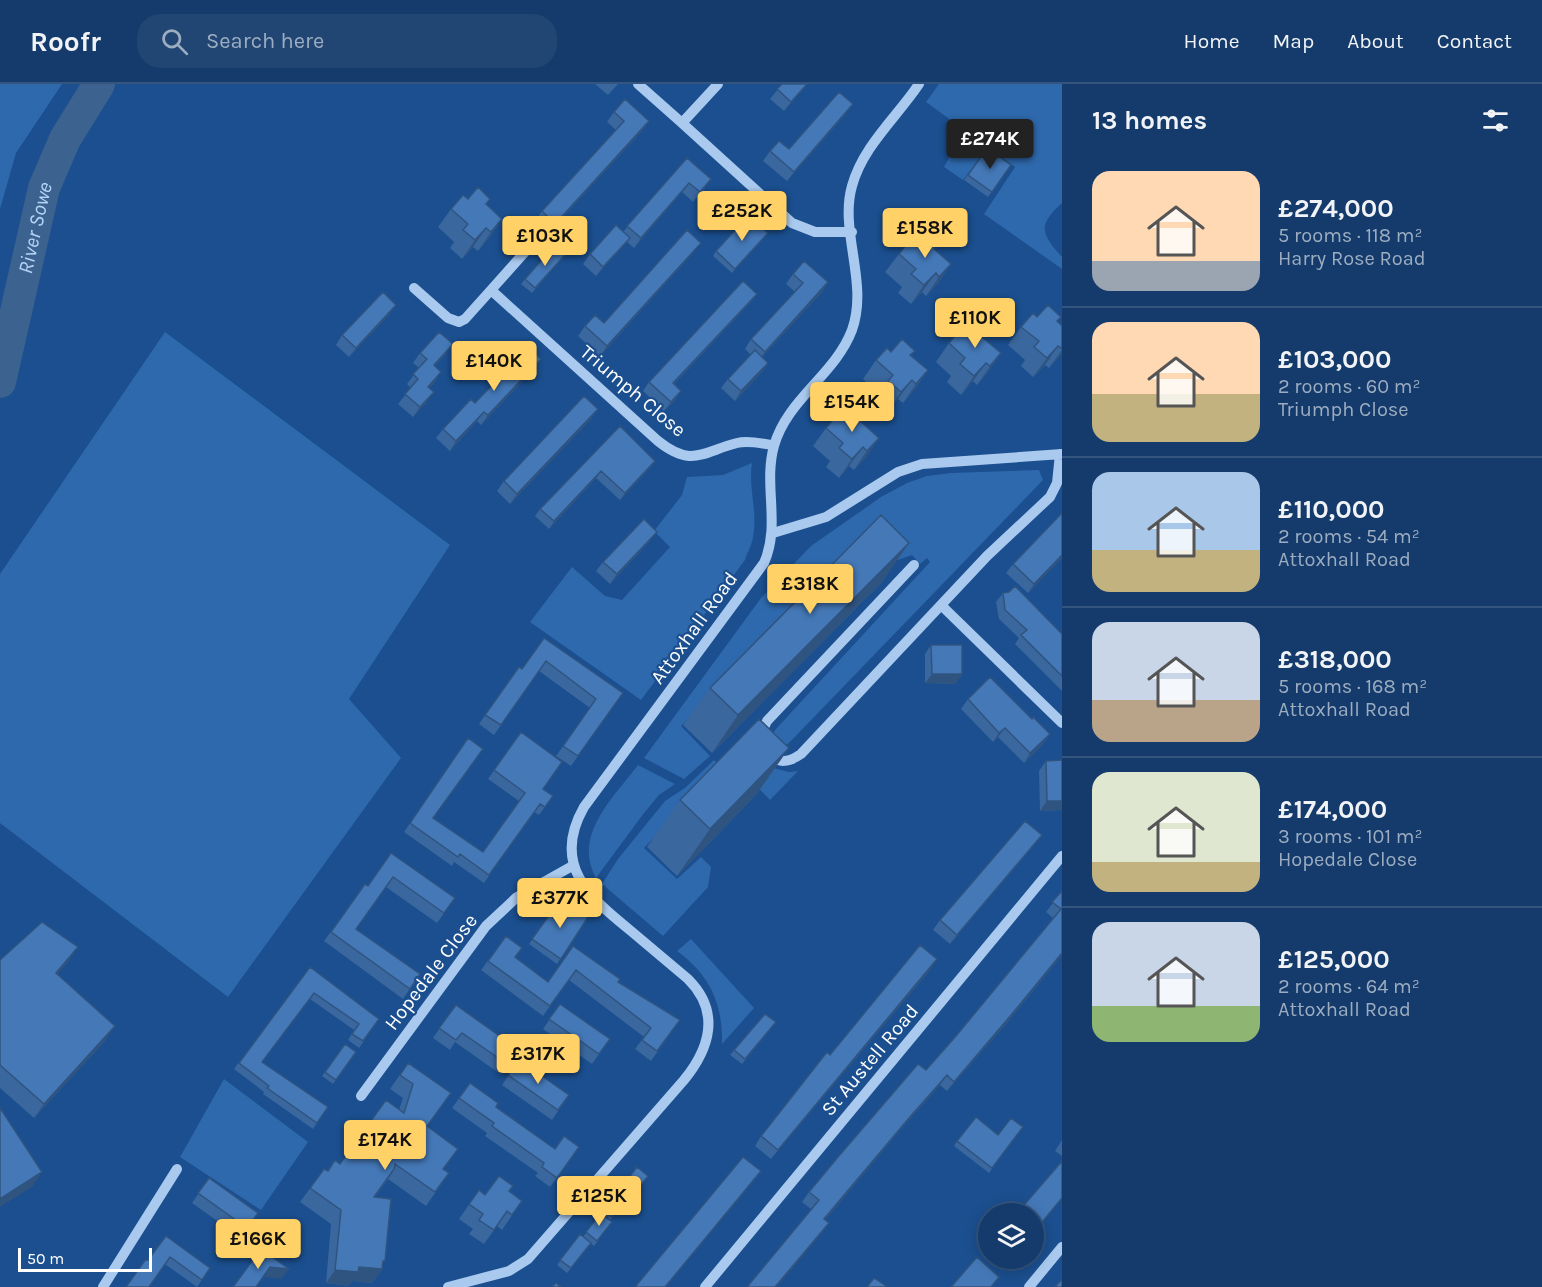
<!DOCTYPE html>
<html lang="en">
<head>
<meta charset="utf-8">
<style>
	:root { --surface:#143b6b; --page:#214673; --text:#f1f3f6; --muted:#9dadc1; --line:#33557e; --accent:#ffd166 }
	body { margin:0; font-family:Karla,sans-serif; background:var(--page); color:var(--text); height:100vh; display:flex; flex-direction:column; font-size:22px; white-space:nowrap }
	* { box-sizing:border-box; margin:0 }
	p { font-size:20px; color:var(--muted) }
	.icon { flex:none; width:33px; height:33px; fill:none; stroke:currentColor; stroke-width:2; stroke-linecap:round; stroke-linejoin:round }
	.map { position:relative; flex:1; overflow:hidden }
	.sheet { display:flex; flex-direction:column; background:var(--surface); width:480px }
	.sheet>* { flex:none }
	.buttons { position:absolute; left:978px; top:1119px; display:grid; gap:12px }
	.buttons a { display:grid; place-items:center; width:66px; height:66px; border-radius:50%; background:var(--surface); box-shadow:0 3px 15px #0003,0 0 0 2px var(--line); font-size:30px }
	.scale { position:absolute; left:18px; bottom:15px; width:134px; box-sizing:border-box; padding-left:6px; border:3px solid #fff; border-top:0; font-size:16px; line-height:21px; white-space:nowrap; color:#fff; -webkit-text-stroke:4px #1b4f8f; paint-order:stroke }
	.price { position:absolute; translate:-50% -51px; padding:0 14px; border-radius:6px; background:var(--accent); color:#111; font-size:20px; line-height:39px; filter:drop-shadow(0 2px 3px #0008) }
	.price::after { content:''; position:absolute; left:50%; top:36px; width:18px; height:14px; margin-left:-9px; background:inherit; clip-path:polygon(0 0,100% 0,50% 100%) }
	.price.current { background:#222; color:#fff }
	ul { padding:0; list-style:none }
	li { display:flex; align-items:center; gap:18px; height:150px; padding:0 30px }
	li+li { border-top:2px solid var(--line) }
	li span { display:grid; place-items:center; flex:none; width:168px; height:120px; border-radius:18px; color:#555 }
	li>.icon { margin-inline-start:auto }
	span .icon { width:72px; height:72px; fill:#fffc; stroke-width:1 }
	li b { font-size:26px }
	h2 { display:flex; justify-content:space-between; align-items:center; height:72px; padding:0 30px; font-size:26px }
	header { display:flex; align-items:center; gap:36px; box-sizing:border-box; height:84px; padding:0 30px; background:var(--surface); border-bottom:2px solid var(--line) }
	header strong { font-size:28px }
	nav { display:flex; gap:33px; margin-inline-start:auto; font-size:21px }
	.search { width:420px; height:54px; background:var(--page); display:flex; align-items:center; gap:15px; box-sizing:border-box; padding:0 21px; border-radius:24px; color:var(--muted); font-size:22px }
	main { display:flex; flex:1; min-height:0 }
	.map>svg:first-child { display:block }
</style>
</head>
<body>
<header>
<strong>Roofr</strong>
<div class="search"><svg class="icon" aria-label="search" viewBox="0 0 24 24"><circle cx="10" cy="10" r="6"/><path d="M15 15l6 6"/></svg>Search here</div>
<nav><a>Home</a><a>Map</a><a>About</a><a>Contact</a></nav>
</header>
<main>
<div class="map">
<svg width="1062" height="1203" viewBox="0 0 1062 1203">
	<rect width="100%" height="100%" fill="#1b4f8f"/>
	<path fill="#2e69ad" d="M0,0H62L16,69L0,125Z
		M939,0H1062V119C1037,142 1041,149 1062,173V185L984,130L1015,83L926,18Z
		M962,50L985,67L963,96L944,83Z
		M165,248L450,461L349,615L401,674L228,913L0,739V490Z
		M752,379C748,404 758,428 753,453C752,461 747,469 745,476L641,616L530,538L572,483L605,512L622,516L670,463L654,447L682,411L687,393L723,391Z
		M1039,386L1043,396L789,659L785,662L773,650L775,646L930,478L927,474L920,480L912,471L892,478L856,464L681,642L710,672L684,695L644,674L761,514L811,462L881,413L907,399L927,392L951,389Z
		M714,676L721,683L644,764L677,795L701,773L711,783L708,803L663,852L602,800L618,775L665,717L685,704Z
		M734,679L765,682L789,688L798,687L770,716Z
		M638,681L675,700L659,711L644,729L596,794C572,751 614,713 638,681Z
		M691,855L754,924L722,960C723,920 710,891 677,867Z
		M224,995L308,1058L261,1126L180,1073Z"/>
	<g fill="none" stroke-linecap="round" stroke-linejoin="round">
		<path stroke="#3c6290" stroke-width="32" id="s1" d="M0,298L44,104L65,55L99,0"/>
		<path stroke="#a9c9ee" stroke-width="10" d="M638,0L682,39
			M718,0L682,39L792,139L815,148H852
			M540,151L491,206L658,357C692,384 702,368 737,359C749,356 762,360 774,361
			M414,204L448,234L459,238L465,235L491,206
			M773,449L826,433L898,388L922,380L1062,370
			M942,522L1062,639
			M760,652L767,637L914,481
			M767,671C781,679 788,679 801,670L987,472L1050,413L1057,399L1060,370
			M361,1012L486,842L517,813L574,781
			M103,1203L177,1085
			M448,1203L509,1187L528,1175L684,996C710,964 721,928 688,895C669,879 650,863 631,847C589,813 551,781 584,723L764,479C781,441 763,401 774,362C787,315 835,291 852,246C869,199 839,147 852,102C863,62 897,33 919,0
			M705,1203L1062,772
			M1029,1203L1062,1163"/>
	</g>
	<path fill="#3a679d" d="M595,0H618L608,11Z
		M782,0H808L784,27L770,15Z
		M614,28L649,37L642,47L548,149L535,137L542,127L616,46L607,38Z
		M846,30L787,97L763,77L770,67L789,65Z
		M987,64L1011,81L988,113L964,96Z
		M687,74L711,95L704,105L693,118L682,108L634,164L627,158L596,192L583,180L590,170L623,148Z
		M468,115L486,121L502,135L489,154L478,167L473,163L462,175L450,164L454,158L438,143L451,125Z
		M768,149L732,189L713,172L716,167Z
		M914,160L934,165L951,180L938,199L926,212L922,208L911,220L898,209L902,203L885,188L899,170Z
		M694,168L600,272L578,252L585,242L604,239Z
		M565,171L532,209L521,200L525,195Z
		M793,190L828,198L822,208L762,273L768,279L762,288L735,317L721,304L728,295L751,271L745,265L751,255L795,208L786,200Z
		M757,210L750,219L674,300L681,307L675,316L664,327L643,307L649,298Z
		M389,231L349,273L336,261L342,251Z
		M1037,233L1057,238L1062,242V269L1049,284L1045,281L1033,293L1021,282L1025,276L1008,261L1021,243Z
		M987,249L984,254L1001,269L988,288L977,301L973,297L961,311L947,298L951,292L936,278L949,259L964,251Z
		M915,267L911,272L928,286L915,305L903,319L898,315L887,327L875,316L879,310L863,295L876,276L891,268Z
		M420,269L446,270L435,282V298L429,304L427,318L413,333L398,320L411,304L407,300L419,284L413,279Z
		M510,270L541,275L534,285L481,341L477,337L450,367L436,354L443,345L475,319L508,284L503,280Z
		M598,325L591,335L510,420L497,407L504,397Z
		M866,333L862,339L879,354L866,373L854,386L849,382L839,394L826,383L830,377L813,362L826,344L842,334Z
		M620,342L655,377L650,384L620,416L596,394L549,445L535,432L540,425Z
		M650,457L610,500L596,487L603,478Z
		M1062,474L1028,509L1006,489L1013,480Z
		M883,497L712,669L683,641L710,604Z
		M1009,508L1062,550V607L1015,560L1019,554L999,535L996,518L1003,509Z
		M544,554L623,609L571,682L556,672L590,624L539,587L494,651L479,640L519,583L522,585Z
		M931,561L962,590L955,600L925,599V570Z
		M968,615L1032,635L1050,650L1043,660L1024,679L998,653L993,658L961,625Z
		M521,648L543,705L553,712L539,731L534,728L484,799L454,778L452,782L404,748L468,654L433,734L483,768L519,717L488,695Z
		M789,664L756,711L677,792L647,763L680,716Z
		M1046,677L1062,726L1040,727L1039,687Z
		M1035,760L950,860L933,846L940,836Z
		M391,769L455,814L437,839L386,803L356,845L420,890L403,915L324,857L365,800L368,802Z
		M1062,807V871L1006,940L947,1007L940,1001L902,1044L825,1136L829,1139L822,1149L811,1125L802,1118L809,1108L926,986L956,952L1053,834L1046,828Z
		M561,815L588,833L557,880L529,860Z
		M506,852L515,874L548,898L573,862L618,898L680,936L651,977L635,965L644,953L569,896L543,932L481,886Z
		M78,863L57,890L105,957L34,1034L0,1004V876Z
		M310,883L379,935L359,964L348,956L354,946L310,915L262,978L328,1023L313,1045L263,1010L264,1008L234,985Z
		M931,885L771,1075L755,1062L761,1052L830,971Z
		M560,920L610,955L592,980L543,945Z
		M456,921L518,965L500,990L455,958L450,966L433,954Z
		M776,938L742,980L730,971L734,966Z
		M345,960L356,968L333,1000L322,992Z
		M519,976L569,1011L552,1036L502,1001Z
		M408,979L428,1042L444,1085L449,1089L426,1122L388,1095L375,1113L382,1181V1185L372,1199L352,1197L349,1202L326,1199L331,1140L300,1118L324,1085L328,1087L340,1080L399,1026L403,1014L390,1005Z
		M470,999L496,1023L555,1065L579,1063L550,1103L535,1092L538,1089L485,1052L487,1049L452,1024Z
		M1023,1043L989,1089L954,1062L957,1057L998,1051Z
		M1062,1056V1072L1055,1067Z
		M637,1083L648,1092L632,1114L621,1105Z
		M209,1094L258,1129L241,1154L192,1119Z
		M479,1106L485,1111L509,1107L522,1117L502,1146L497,1142L484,1160L469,1150L473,1145L459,1135Z
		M610,1114L625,1119L610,1136L612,1138L594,1162L591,1159L567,1189L557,1181L580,1150L583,1153L600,1131L595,1127L599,1123Z
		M166,1152L210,1184L197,1203L165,1180Z
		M1000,1174H1012L1007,1181Z"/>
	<path fill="#305480" d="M807,0H808L784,27L791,18Z
		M853,20L846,30L787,97L794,88Z
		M649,37L642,47L548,149L555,140Z
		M711,95L704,105L693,118L700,108Z
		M689,99L682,108L634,164L641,154Z
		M502,135L489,154L478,167L491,148Z
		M486,144L473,163L462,175L475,156Z
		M768,149L764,154L732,189L735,185Z
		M630,154L623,163L596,192L603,183Z
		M701,159L694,168L600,272L607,262Z
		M951,180L938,199L926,212L939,193Z
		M936,189L922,208L911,220L924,201Z
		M828,198L822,208L758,277L765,268Z
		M757,210L750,219L666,308L673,299Z
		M396,221L389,231L349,273L356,264Z
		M453,260L446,270L427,291L434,281Z
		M1058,262L1045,281L1033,293L1047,274Z
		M1062,266V269L1061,271L1049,284Z
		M1001,269L988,288L977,301L990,282Z
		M541,275L534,285L481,341L488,331Z
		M768,279L762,288L735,317L741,307Z
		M986,279L973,297L961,311L974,292Z
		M928,286L915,305L903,319L916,300Z
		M441,288L435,298L421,313L428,303Z
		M912,296L898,315L887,327L901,308Z
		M681,307L675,316L664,327L671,318Z
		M434,308L427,318L413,333L420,323Z
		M598,325L591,335L510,420L517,410Z
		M484,328L477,337L450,367L456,357Z
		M879,354L866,373L854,386L867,367Z
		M863,363L849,382L839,394L852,375Z
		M655,377L650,384L620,416L625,409Z
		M601,387L596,394L549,445L554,437Z
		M657,448L650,457L610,500L617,490Z
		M909,459L883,497L712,669L738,631Z
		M1062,471V474L1028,509L1034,500Z
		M932,590H962L955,600L925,599Z
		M1005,644L998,653L993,658L999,649Z
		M1050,650L1043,660L1024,679L1030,669Z
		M789,664L756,711L677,792L710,745Z
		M1047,717H1062V726L1040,727Z
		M1042,751L1035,760L950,860L957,851Z
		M78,863L68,878L46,904L56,889Z
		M1062,869V871L1006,940L947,1007L954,998Z
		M937,875L931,885L771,1075L778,1066Z
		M115,942L105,957L34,1034L44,1020Z
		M947,991L940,1001L902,1044L818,1145L824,1135L909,1034Z
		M761,1087L754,1097L666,1203H665Z
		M42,1088L32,1103L0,1123V1115Z
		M1062,1114V1115L1034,1149V1148Z
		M829,1139L822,1149L777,1203H775Z
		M383,1177H385L379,1185H382L372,1199L352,1197L349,1202L326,1199L335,1186Z
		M270,1183L289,1185L282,1195L264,1193Z"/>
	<path fill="#4478b7" stroke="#305480" stroke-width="1.5" d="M782,0H807L791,18L777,5Z
		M839,8L853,20L794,88L770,67L779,57L789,65Z
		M625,15L649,37L555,140L542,127L624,37L614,28Z
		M987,64L1011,81L992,108L968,91Z
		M687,74L711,95L700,108L689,99L641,154L627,142Z
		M478,103L490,115L486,120L502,135L491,148L486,144L475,156L463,146L468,140L451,125L463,111L468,115Z
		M748,132L768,149L735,185L716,167Z
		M616,141L630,154L603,183L590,170Z
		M687,146L701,159L607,262L585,242L595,231L604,239Z
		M925,149L937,161L934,165L951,180L939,193L936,189L924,201L911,190L916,185L899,170L910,156L914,160Z
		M554,162L565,171L535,204L525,195Z
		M804,177L828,198L765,268L751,255L803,199L793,190Z
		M743,197L757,210L673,299L681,307L671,318L649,298Z
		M383,208L396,221L356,264L342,251Z
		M1048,221L1061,233L1057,237L1062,242V265L1058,262L1047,274L1034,263L1039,257L1021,243L1033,229L1037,233Z
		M975,238L987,249L983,254L1001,269L990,282L986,279L974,292L960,280L965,274L949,259L959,247L964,251Z
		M439,248L453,260L434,281L441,288L428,303L434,308L420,323L405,310L418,295L413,290L427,275L420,269Z
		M902,255L915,267L910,271L928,286L916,300L912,296L901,308L888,297L893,291L876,276L887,264L891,268Z
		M522,257L541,275L488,331L484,328L456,357L443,345L471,315L475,319L516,276L510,270Z
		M755,266L768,279L741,307L728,295Z
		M584,312L598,325L517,410L504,397Z
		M853,322L866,333L861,338L879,354L867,367L863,363L852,375L839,364L843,359L826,344L838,330L842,334Z
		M620,342L655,377L625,409L601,387L554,437L540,425Z
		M1062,429V471L1034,500L1013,480Z
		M881,431L909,459L738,631L710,604Z
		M644,435L657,448L617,490L603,478Z
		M1015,502L1062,550V592L1021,551L1027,546L1005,526L1003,509L1009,508Z
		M544,554L623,609L578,672L563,662L596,615L546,577L501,641L485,631L519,583L522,585Z
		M931,561H962V590H932Z
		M990,593L1032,635L1033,633L1050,650L1030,669L1005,644L999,649L968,615Z
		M759,635L789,664L710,745L680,716Z
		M521,648L562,678L543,705L553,712L545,723L540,720L489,791L460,770L458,773L410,739L468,654L483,665L433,734L483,768L525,709L494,686Z
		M1062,676V717H1047L1046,677Z
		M1025,737L1042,751L957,851L940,836Z
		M391,769L455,814L444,829L393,793L356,845L420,890L410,905L331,848L365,800L368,802Z
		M1062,807V869L1012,930L954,998L947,991L909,1034L824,1135L829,1139L775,1203H747L819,1116L809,1108L838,1073L918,980L926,986L956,952L1061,825L1052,818Z
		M561,815L588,833L561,875L532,855Z
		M42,838L78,863L56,889L115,942L44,1020L0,981V876Z
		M506,852L522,864L515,873L548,898L573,862L620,895L618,898L680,936L657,967L642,956L651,944L576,886L550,922L488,877Z
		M920,861L937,875L778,1066L761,1052L827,968L830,971Z
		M310,883L379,935L363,957L352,950L359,940L314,909L262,978L328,1023L317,1039L267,1004L269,1002L239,979Z
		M560,920L610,955L599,970L549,935Z
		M456,921L518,965L507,980L462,949L456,956L439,944Z
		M765,930L776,938L745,975L734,966Z
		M345,960L356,968L336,996L325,988Z
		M519,976L569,1011L558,1026L508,991Z
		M408,979L451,1009L427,1042L458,1065L443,1085L449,1089L435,1108L395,1080L394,1085L374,1113L391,1115L385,1177H383L382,1185L359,1183L358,1188L335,1186L341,1126L310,1104L324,1085L328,1087L335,1076L340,1080L386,1016L404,1029L413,1000L400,991Z
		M470,999L498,1019L496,1023L555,1065L564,1052L579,1063L557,1094L542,1083L544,1079L492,1042L494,1039L459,1014Z
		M0,1024L42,1088L0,1115Z
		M976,1033L998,1051L1011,1034L1023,1043L992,1084L957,1057Z
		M743,1073L761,1087L665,1203H635Z
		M1062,1077V1114L1034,1148V1130H1019L1018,1128Z
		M637,1083L648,1092L635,1109L624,1100Z
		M499,1092L513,1102L509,1107L522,1117L512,1131L507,1127L494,1146L479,1136L483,1130L469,1120L479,1106L485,1111Z
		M209,1094L258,1129L247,1144L198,1109Z
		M617,1105L628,1114L612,1133L599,1123L608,1112L610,1114Z
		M601,1129L612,1138L597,1157L586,1148Z
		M580,1150L591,1159L571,1184L560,1176Z
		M166,1152L210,1184L202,1196L170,1173L149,1203H126L146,1175L148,1176Z
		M261,1165L289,1185L270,1183L256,1203H233Z
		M977,1173L999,1193L991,1203H951Z
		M874,1194L886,1202L885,1203H867Z
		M1062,1195V1203H1055Z
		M556,1199L561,1203H552Z"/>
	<g text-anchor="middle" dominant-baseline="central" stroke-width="4.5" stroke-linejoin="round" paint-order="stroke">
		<g font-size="20" fill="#fff" stroke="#1b4f8f">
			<text transform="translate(633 307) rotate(40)">Triumph Close</text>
			<text transform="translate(694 544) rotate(-54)">Attoxhall Road</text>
			<text transform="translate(431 888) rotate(-53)">Hopedale Close</text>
			<text transform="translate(870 976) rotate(-50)">St Austell Road</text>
		</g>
		<g font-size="21" font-style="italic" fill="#b5d3f5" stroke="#1b4f8f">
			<text stroke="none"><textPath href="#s1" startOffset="158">River Sowe</textPath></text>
		</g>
	</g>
</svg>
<div class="buttons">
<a><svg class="icon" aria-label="layers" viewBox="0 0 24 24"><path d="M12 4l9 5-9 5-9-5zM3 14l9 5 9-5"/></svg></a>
</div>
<div class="scale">50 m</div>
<b class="price current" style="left:990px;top:86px">£274K</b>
<b class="price" style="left:742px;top:158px">£252K</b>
<b class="price" style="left:925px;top:175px">£158K</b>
<b class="price" style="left:545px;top:183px">£103K</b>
<b class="price" style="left:975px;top:265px">£110K</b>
<b class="price" style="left:494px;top:308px">£140K</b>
<b class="price" style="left:852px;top:349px">£154K</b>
<b class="price" style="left:810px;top:531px">£318K</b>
<b class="price" style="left:560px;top:845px">£377K</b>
<b class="price" style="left:538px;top:1001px">£317K</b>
<b class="price" style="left:385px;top:1087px">£174K</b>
<b class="price" style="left:599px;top:1143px">£125K</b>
<b class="price" style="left:258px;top:1186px">£166K</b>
</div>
<section class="sheet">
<h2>13 homes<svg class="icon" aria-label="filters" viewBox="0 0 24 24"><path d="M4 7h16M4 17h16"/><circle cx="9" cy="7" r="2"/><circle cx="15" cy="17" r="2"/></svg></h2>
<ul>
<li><span style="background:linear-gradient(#ffd9b3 75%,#9aa5b1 0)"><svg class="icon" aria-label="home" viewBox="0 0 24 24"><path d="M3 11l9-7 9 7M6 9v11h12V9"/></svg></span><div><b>£274,000</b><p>5 rooms · 118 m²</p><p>Harry Rose Road</p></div></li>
<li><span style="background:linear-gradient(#ffd9b3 60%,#c2b280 0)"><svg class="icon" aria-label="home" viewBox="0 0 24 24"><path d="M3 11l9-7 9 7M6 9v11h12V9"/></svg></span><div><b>£103,000</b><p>2 rooms · 60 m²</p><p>Triumph Close</p></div></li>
<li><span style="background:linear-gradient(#a9c7e8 65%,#c2b280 0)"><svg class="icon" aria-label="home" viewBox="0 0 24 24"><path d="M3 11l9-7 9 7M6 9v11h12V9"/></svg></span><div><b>£110,000</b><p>2 rooms · 54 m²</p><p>Attoxhall Road</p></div></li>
<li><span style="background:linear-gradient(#c9d6e8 65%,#b9a48a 0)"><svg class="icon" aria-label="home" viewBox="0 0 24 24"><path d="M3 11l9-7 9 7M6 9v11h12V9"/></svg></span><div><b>£318,000</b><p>5 rooms · 168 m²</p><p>Attoxhall Road</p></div></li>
<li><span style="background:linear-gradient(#dfe7d0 75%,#c2b280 0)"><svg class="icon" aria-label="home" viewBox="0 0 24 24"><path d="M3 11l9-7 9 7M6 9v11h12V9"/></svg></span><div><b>£174,000</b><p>3 rooms · 101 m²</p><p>Hopedale Close</p></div></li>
<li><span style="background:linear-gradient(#c9d6e8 70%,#8fb573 0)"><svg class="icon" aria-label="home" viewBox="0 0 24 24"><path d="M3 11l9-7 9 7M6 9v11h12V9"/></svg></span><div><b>£125,000</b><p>2 rooms · 64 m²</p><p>Attoxhall Road</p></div></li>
</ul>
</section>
</main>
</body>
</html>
